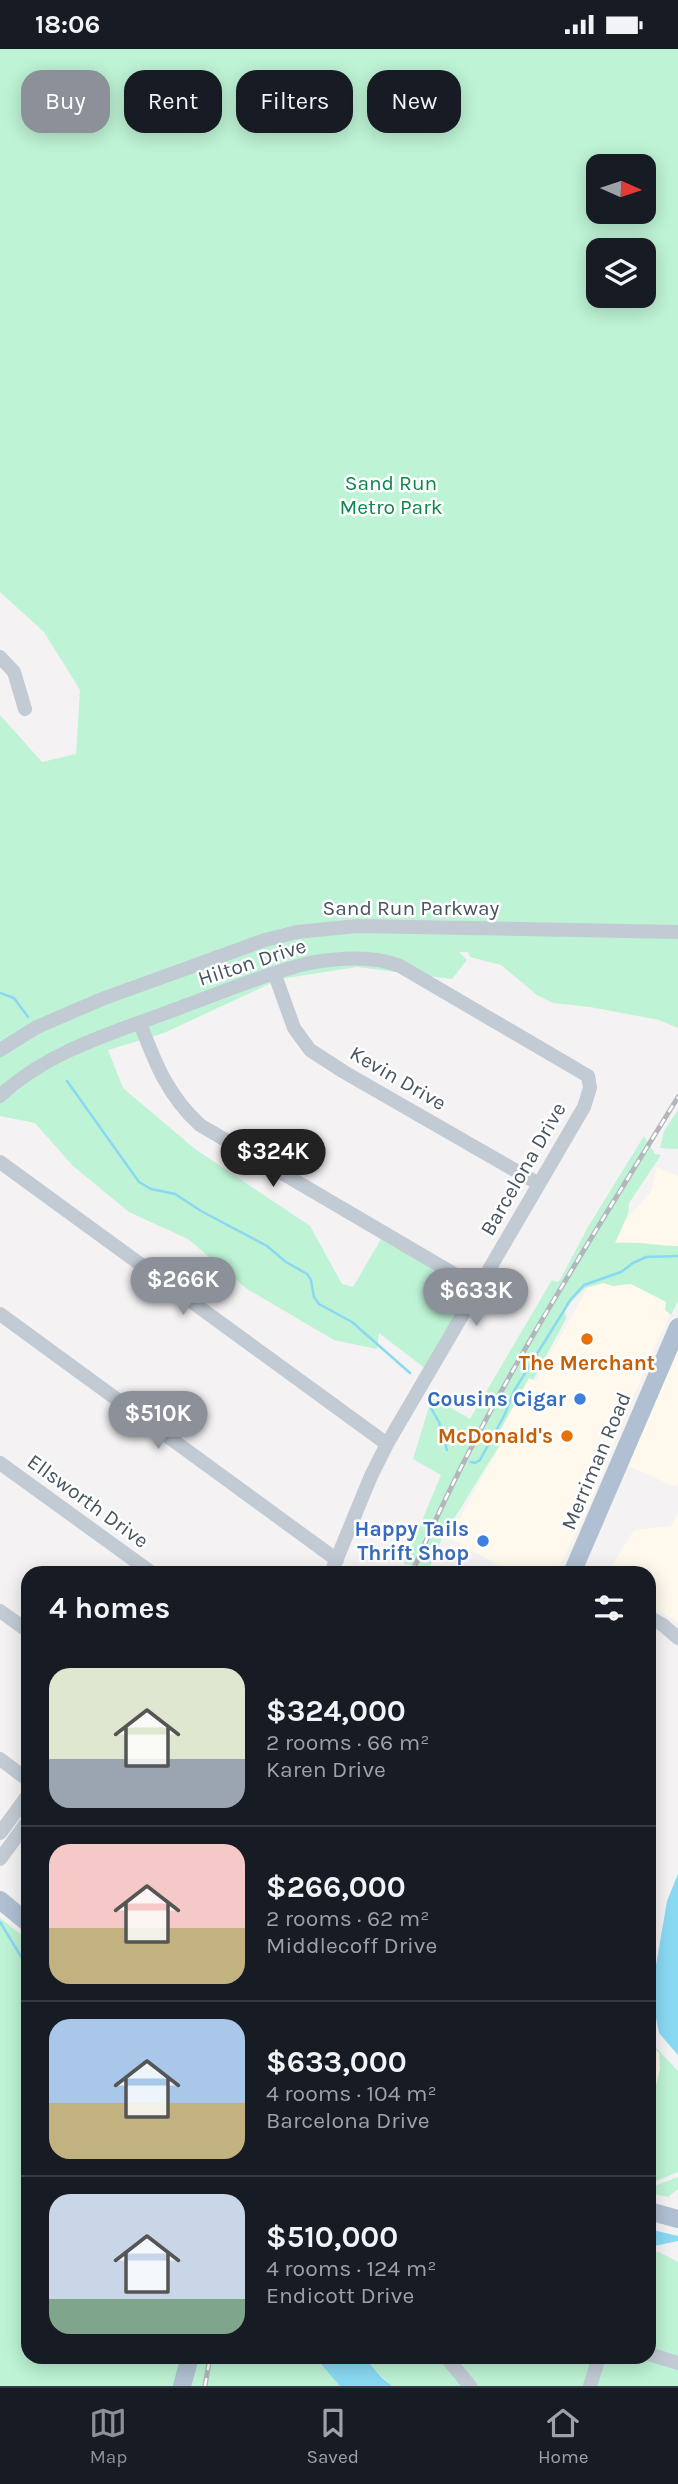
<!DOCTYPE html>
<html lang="en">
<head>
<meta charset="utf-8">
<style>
	:root { --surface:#171b24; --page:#20242c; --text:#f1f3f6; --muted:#9ea1a6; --line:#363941; --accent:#8c9099 }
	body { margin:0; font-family:Karla,sans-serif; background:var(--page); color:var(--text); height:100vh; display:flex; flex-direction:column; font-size:26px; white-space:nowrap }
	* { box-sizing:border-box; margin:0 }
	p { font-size:23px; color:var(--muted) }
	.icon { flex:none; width:38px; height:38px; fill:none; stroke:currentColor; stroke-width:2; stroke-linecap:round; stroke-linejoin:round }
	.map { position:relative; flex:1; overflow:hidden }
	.sheet { position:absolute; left:21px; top:1517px; width:635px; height:798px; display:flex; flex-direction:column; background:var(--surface); border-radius:21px; box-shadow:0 4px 18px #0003 }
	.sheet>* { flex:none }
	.hud { position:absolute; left:21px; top:21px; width:637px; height:63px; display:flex; gap:14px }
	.needle { width:46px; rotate:93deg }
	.controls { position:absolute; left:586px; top:105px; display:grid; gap:14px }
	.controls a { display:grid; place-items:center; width:70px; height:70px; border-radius:14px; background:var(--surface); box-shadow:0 4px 18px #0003; font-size:35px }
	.price { position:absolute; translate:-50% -60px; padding:0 16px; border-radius:24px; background:var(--accent); color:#fff; font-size:23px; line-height:46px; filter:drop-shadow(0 2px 4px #0008) }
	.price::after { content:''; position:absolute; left:50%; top:42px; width:21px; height:16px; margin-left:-10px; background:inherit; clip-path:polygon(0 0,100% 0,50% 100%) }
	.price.current { background:#222; color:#fff }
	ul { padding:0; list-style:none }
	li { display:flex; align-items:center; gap:21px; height:175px; padding:0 28px }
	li+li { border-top:2px solid var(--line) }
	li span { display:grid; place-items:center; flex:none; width:196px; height:140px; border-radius:21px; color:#555 }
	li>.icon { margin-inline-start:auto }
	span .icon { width:84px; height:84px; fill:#fffc; stroke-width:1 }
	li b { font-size:30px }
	h2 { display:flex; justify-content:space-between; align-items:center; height:84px; padding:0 28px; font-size:30px }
	.chip { padding:0 24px; border-radius:21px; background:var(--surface); box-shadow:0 4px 18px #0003; font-size:24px; line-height:63px }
	.chip.current { background:var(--accent); color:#fff }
	.status { display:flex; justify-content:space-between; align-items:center; height:49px; padding:0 35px; background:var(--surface); direction:ltr }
	.status svg { height:19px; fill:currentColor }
	.tabs { display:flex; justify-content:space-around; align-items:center; height:98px; border-top:2px solid var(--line); background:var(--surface); font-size:19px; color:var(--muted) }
	.tabs a { display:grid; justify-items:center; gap:4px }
	.tabs .current { color:var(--accent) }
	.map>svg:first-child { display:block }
</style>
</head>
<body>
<div class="status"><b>18:06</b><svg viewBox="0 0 49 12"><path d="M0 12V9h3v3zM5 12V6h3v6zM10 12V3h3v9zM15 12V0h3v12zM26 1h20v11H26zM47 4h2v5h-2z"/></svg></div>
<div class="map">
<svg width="678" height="2337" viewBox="0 0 678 2337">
	<rect width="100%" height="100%" fill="#f4f2f2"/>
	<path fill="#fef9ec" d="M657,1118L678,1127V1249L649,1310L585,1466L556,1524H498L501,1518L449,1488L501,1395L497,1387L529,1329L536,1332L624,1173L651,1143Z
		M678,1299V1434L676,1438L628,1417Z
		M678,1462V1573L649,1557V1524H607L634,1481L671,1477Z
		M649,1995L659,2004L660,2020L649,2066Z"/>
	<path fill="#bef3d5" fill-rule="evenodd" d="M0,0H678V979L659,971L590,958L553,954L537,946L501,916L470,908L468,903H459L467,911L452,930L357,918L280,930L164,984L108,1001L123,1039L195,1100L310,1177L342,1235L353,1238L384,1185L478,1239L430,1323L379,1284L377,1300L334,1291L247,1240L188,1190L129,1163L73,1117L35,1074L0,1067V666L42,713L76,705L80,641L44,583L0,543ZM598,117H644V163H598ZM598,201H644V247H598Z
		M678,1061V1100L660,1099L664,1082Z
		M644,1087L655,1105L661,1106L629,1154L628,1165L615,1194C635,1192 657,1197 678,1197V1252L671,1266L665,1261L666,1253L631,1235L613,1237L603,1234L585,1239L570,1254L564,1257L566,1270L533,1331L529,1329L497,1387L501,1394L442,1489L430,1518L404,1515L441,1426L413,1410L432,1348L470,1370L552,1231L557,1233L560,1231L588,1178Z
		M0,1869L28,1891V2308H341L365,2337H0Z
		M649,1991L678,2022V2123L649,2135V2066L660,2020L659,2004L649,1995Z
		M678,2128V2140L668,2148L649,2144V2139Z
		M649,2202L659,2203L678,2213V2337H391L364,2310V2308H649Z"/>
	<path fill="#89d9f3" d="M678,1825V2006L659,1984L656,1969L655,1922L667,1852Z
		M678,2151V2192L649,2198V2168Z
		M315,2308H364L382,2329L392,2337H340Z"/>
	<path fill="#f4f2f2" d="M673,2150L678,2151V2187L649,2180V2163Z"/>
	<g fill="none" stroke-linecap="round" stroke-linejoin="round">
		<path stroke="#89d9f3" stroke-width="2.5" d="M0,944L14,949L28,968
			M67,1032L139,1133L151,1140L175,1145L201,1162L267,1197L286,1213L307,1225L311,1231L314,1248L319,1255L352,1273L410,1324
			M431,1359L439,1373L447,1401
			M471,1413L475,1414L480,1411L505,1365L514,1342L571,1250L584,1236L621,1223L633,1214L646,1208L678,1207
			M0,1873L28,1919"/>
		<path stroke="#c2cbd4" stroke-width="14" d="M0,608L14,623L25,660
			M275,926L294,979L310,1001L344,1023L539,1135
			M140,974C155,1014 168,1047 200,1076L478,1239
			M0,1001L37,978L102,950L265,891L297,883L357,877L678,883
			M0,1047C51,999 123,981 187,956C226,942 270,923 309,914C338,909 373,906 400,917L588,1027L590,1039L584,1058L387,1395L371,1427L331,1524
			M0,1113L387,1395
			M0,1265L337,1511
			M0,1414L152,1524
			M0,1562L28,1582
			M649,1568L663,1576L678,1589
			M0,1710L28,1731
			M0,1784L28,1746
			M0,1810L28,1772
			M649,2305L678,2314
			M446,2308L470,2337
			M590,2337L599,2308"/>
		<path stroke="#b0c0d2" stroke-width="18" d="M572,1524L678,1278
			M0,1851L28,1874
			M649,2162L678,2170
			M182,2337L190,2308"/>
		<g stroke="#b3b6bc" stroke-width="5">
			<path id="rail" d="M412,1524C483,1356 583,1203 678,1048
				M205,2337L210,2308"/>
		</g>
		<use href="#rail" stroke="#fff" stroke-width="2.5" stroke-dasharray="8" stroke-linecap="butt"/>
	</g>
	<g fill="#e8710a" stroke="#fff" stroke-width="2.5">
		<circle cx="587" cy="1290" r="7"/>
		<circle cx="567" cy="1387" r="7"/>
	</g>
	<g fill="#3f7fe0" stroke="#fff" stroke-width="2.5">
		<circle cx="580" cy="1350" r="7"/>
		<circle cx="483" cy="1492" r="7"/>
	</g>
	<g text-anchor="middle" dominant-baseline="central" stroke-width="5" stroke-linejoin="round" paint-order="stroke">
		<g font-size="21" fill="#11844e" stroke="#fff">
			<text x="391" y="434">Sand Run<tspan x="391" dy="24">Metro Park</tspan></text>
		</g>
		<g font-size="21" fill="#485461" stroke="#fff">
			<text x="411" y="859">Sand Run Parkway</text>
			<text transform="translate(252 913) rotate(-18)">Hilton Drive</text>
			<text transform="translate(398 1029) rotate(30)">Kevin Drive</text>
			<text transform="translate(523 1120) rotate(-60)">Barcelona Drive</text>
			<text transform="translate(596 1412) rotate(-67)">Merriman Road</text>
			<text transform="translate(88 1452) rotate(36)">Ellsworth Drive</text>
		</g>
		<g font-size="21" font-weight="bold" fill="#c56008" stroke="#fff">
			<text x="587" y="1314">The Merchant</text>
			<text x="553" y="1387" text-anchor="end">McDonald's</text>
		</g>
		<g font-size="21" font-weight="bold" fill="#366cbe" stroke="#fff" text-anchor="end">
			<text x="566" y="1350">Cousins Cigar</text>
			<text x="469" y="1480">Happy Tails<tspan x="469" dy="24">Thrift Shop</tspan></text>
		</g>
	</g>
</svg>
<div class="controls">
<a><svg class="needle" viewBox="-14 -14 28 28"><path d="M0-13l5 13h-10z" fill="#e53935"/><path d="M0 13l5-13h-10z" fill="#9ea1a6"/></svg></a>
<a><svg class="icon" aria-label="layers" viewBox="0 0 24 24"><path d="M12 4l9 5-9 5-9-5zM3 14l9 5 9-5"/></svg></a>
</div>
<b class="price current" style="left:273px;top:1140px">$324K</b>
<b class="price" style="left:183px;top:1268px">$266K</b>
<b class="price" style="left:476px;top:1279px">$633K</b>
<b class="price" style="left:158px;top:1402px">$510K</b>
<div class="hud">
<a class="chip current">Buy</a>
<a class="chip">Rent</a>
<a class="chip">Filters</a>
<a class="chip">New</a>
</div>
<section class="sheet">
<h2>4 homes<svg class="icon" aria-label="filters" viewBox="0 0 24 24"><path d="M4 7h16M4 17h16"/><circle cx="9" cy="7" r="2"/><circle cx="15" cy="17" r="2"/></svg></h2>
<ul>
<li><span style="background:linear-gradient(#dfe7d0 65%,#9aa5b1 0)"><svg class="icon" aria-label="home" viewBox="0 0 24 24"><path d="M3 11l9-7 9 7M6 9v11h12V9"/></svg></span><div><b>$324,000</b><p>2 rooms · 66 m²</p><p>Karen Drive</p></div></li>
<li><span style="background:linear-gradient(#f6c9c9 60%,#c2b280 0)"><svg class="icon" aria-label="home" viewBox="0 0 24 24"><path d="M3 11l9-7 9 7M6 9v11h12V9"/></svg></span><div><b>$266,000</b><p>2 rooms · 62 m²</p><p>Middlecoff Drive</p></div></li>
<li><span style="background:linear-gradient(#a9c7e8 60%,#c2b280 0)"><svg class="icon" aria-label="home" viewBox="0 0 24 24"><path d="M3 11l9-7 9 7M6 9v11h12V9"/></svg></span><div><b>$633,000</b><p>4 rooms · 104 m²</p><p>Barcelona Drive</p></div></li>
<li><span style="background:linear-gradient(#c9d6e8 75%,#7fa58c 0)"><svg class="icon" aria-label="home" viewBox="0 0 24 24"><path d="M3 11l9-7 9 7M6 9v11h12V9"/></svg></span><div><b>$510,000</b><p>4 rooms · 124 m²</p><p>Endicott Drive</p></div></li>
</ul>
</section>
</div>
<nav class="tabs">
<a class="current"><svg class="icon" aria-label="map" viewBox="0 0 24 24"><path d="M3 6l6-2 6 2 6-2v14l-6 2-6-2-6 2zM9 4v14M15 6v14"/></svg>Map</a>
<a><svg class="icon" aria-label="saved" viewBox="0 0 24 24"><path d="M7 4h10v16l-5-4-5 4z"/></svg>Saved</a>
<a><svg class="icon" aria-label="home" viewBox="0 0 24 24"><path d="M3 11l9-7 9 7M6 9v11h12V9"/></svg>Home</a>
</nav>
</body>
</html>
